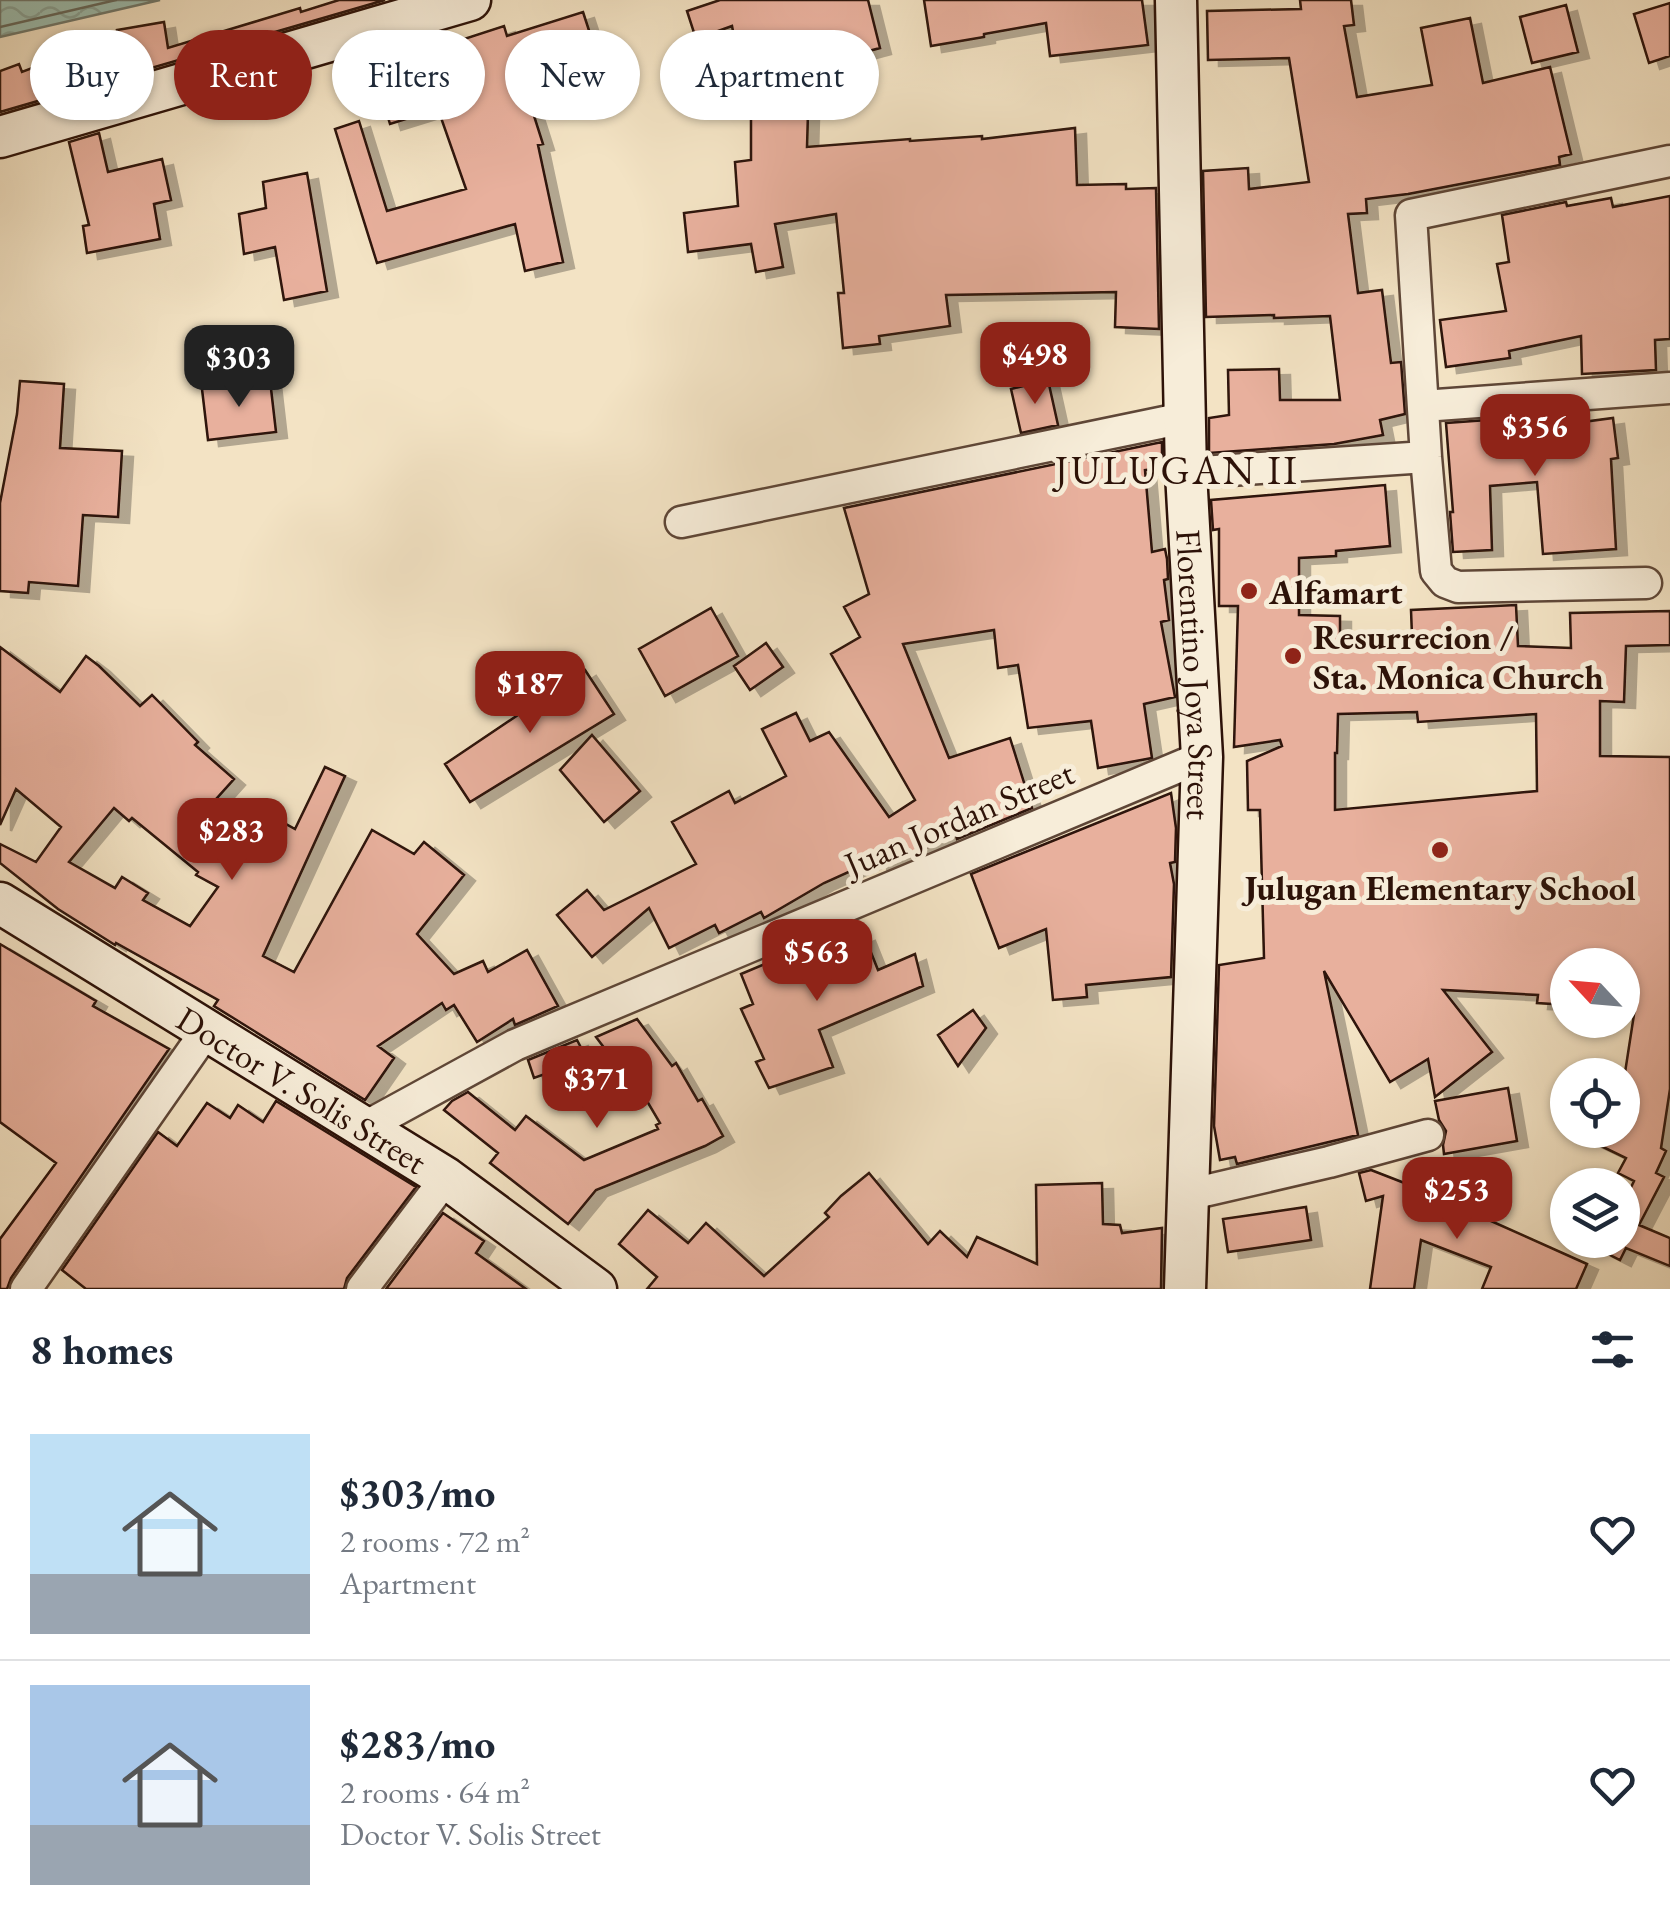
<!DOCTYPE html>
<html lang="en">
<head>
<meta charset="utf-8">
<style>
	:root { --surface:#fff; --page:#f2f2f3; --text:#1f2937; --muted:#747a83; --line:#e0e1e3; --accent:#8f2418 }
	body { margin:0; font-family:"EB Garamond",serif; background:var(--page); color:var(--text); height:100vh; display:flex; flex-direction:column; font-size:38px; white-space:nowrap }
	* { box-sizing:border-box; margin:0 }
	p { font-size:32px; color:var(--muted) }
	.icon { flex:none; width:55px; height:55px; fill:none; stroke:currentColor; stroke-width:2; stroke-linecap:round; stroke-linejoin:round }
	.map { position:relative; height:1289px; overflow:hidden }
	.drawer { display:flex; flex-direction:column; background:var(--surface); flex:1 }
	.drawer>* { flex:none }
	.top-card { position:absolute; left:30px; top:30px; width:1000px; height:90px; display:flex; gap:20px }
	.needle { width:65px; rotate:296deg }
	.controls { position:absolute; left:1550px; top:948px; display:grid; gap:20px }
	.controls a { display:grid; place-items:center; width:90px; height:90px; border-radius:50%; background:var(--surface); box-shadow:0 2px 8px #0004; font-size:50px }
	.price { position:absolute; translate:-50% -85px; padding:0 22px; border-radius:20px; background:var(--accent); color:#fff; font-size:32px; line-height:65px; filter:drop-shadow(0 2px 5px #0008) }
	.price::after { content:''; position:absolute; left:50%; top:60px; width:30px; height:22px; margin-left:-15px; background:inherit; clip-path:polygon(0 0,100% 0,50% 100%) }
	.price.current { background:#222; color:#fff }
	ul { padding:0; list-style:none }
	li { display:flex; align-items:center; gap:30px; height:250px; padding:0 30px }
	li+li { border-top:2px solid var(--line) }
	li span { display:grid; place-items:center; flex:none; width:280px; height:200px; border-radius:0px; color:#555 }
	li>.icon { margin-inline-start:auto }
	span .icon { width:120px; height:120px; fill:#fffc; stroke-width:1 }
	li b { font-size:42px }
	h2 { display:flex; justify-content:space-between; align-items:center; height:120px; padding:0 30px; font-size:42px }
	.tag { padding:0 35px; border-radius:45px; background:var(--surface); box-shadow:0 2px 8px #0004; font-size:35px; line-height:90px }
	.tag.current { background:var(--accent); color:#fff }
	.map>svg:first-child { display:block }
</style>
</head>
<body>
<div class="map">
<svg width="1670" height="1289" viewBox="0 0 1670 1289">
	<defs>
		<pattern id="water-waves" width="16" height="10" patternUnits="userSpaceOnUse" patternTransform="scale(2.5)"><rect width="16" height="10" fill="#9cbeb0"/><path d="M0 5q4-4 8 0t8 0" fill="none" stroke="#87a296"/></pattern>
		<filter id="shadow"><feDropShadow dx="11" dy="6" stdDeviation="0" flood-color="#0004"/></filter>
	</defs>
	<rect width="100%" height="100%" fill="#f3e3c4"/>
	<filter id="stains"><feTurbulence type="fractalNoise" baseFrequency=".002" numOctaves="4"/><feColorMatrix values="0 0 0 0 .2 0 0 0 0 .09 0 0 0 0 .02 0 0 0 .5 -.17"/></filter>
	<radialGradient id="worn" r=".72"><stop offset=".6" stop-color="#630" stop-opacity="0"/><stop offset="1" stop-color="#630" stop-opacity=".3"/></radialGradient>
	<path fill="url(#water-waves)" stroke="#70796d" stroke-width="2.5" d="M0,0H160L0,37Z"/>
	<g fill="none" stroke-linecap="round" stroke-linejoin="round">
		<path stroke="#64685c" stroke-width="2.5" d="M0,27L116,0"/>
	</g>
	<path fill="#e8b09d" stroke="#2d1208" stroke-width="2.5" fill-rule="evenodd" filter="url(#shadow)" d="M339,0H385L0,112V71L19,64L22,72L53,60L62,82L122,62L117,30L164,22L168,48L300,8L301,12Z
		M720,0H868L880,48L835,60L839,75L812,83L807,62L773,68L768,40L736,47L732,26L696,39L687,11Z
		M924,0H1142L1148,45L1050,56L1046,23L984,34V37L931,46Z
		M1300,0H1351L1354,25L1344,26L1357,97L1432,85L1421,28L1470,18L1483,83L1550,67L1571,154L1559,157L1560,165L1408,194L1366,199L1367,213L1348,214L1358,293L1382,290L1391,363L1401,362L1405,414L1380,420L1383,435L1334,444L1209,453V418L1229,415L1228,370L1279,369L1280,400H1340L1330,316L1274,318V315L1206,317L1203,171L1248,168L1249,189L1309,182L1289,58L1208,60L1207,11L1301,9Z
		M1670,3V56L1649,63L1634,14Z
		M1566,5L1578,52L1532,63L1520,17Z
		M583,12L597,55L522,78L543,144L538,145L563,262L525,271L515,224L377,263L335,129L359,121L387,211L466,189L438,109L390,124L374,71L377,70L372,53L442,33L446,45L504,26L507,36Z
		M751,113H808L807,147L910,139V141L982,136V139L1075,128L1077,185L1126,184V189L1156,188L1159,329L1115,327L1116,292L946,295L950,326L879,336L880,344L843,348L838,293H844L836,214L775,224L783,267L756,272L751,244L688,252L684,213L738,206L735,162L751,160Z
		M99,133L108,172L162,159L171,200L154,204L160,239L87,253L83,226L89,225L69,142Z
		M307,173L327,291L284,300L275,247L244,254L239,214L266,208L263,182Z
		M1670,196V339L1655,340L1656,370L1582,374L1581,336L1509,351L1510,358L1446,367L1440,320L1506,311L1497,264L1509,262L1502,215L1566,202L1567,206L1611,198L1613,207Z
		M270,380L276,432L208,440L202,389Z
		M1048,380L1058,425L1021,433L1011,389Z
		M20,381L64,384L60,448L122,451L118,517L83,515L78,586L29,582L28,593L0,591V503L17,414Z
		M1559,415L1560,425L1613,418L1618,458L1611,459L1616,549L1543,554L1537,482L1490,486L1492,550L1453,552L1450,512H1453L1446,423Z
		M1162,442V468L1145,470L1152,552L1165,549L1167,559L1168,579L1164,580L1169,620L1161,622L1175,697L1144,704L1152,758L1098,768L1091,721L1028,728L1018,665L998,668L994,630L903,644L949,758L1010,738L1032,808L957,839L956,835L878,868L875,860L824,883L764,918L761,912L719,933L715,925L669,948L649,908L592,957L557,915L587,890L604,910L696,864L672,822L729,791L735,803L786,776L762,729L796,713L810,741L829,732L889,817L915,800L831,654L860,637L844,607L869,594L844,508Z
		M1385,485L1390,546L1336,551V556L1299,558V615L1340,616V638L1412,636L1411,610L1516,605L1518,646L1571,648L1570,613L1670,611V645L1626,646L1624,702L1600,701V756L1670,757V1089L1661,1148L1666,1151L1656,1173L1664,1177L1639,1225L1670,1238V1266L1626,1248L1620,1260L1602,1251L1607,1240H1622V1206L1634,1181L1618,1173L1626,1158L1568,1130H1622V1092L1635,1008H1622V965H1568V1005L1537,1003L1538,995L1443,990L1492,1052L1435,1097L1428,1059L1390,1082L1324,971L1358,1135L1237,1164L1235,1157L1220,1160L1214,1126L1219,965L1264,958L1260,810H1248L1247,761L1282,746L1280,740L1234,747L1238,606H1219V529L1213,530L1211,500ZM1417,712L1418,722L1536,714L1537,791L1335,810V753H1337L1338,714Z
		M711,608L738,656L665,696L639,649Z
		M766,643L783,667L750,690L734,666Z
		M0,647L60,692L86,656L99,666L140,706L152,695L198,742L195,745L234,779L200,817L268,854L284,823L295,829L325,767L345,776L263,956L294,972L372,830L414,854L424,842L464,875L417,934L454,974L483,961L488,972L527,950L558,1006L515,1025L513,1019L477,1042L454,1005L446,1010L442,1003L378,1046L394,1058L365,1100L214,1006L218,1000L116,943L115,945L58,909L0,863V844L36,862L61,827L16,789L0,825ZM114,808L129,821L132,818L198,872L196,875L218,887L190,926L143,900L148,893L122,877L115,888L69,862Z
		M585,670L614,714L470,802L445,764Z
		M592,735L640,791L604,822L560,770Z
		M1171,793L1176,828L1175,862L1170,863L1174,884L1171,977L1086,985L1087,997L1053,1000L1046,929L999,948L971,874Z
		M864,935L878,970L915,954L923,986L819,1030L833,1067L769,1088L756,1062L764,1059L741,1009L753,1004L741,974L779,958L784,969Z
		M0,944L96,1001L93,1006L169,1049L11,1278L7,1289H0V1239L56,1163L0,1122Z
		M973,1010L986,1028L958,1066L938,1035Z
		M637,1019L672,1066L676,1063L698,1101L702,1099L723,1136L705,1146L596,1190L568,1224L490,1163L498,1153L444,1110L452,1101L468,1092L515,1130L526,1116L584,1160L658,1129L656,1125L660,1123L634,1079L630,1082L596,1037Z
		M577,1040L587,1059L534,1078L528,1060Z
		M1508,1088L1517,1141L1444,1154L1443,1145L1446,1131L1439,1120L1435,1101Z
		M276,1101L416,1187L347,1278L344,1289H86L62,1270L158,1132L177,1146L207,1103L230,1118L238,1105L263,1122Z
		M1371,1170L1474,1210L1473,1213L1587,1264L1576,1289H1482L1491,1267L1421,1240L1414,1289H1370L1383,1196L1366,1201L1359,1173Z
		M869,1173L928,1244L940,1231L967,1257L977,1237L1037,1264L1036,1185L1102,1183L1103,1224L1120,1225L1122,1233L1162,1228L1161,1289H647L657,1277L619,1244L648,1210L688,1243L706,1223L764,1276L829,1217L825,1213L841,1196Z
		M1306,1207L1311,1240L1228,1252L1223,1219Z
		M443,1213L484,1241L476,1253L526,1289H386Z"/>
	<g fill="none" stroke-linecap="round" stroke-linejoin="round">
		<g stroke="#5e4637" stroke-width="35">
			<path id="street" d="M1423,406L1670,388
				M1186,473L1426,457
				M681,522L1184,418
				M1646,583L1458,587L1445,582L1436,571L1426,457L1411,215L1670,161
				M365,1127L515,1045L1202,757
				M1187,1195L1329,1162L1428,1135
				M26,1289L207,1030
				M362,1289L446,1178"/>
		</g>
		<g stroke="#2d1208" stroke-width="45">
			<g id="secondary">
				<path id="s1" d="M1176,0L1186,473L1202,757L1185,1289"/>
				<path d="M0,137L470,0"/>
				<path id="s2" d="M0,903L446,1178L596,1289"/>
			</g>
		</g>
		<use href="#street" stroke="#f7edd9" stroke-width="30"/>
		<use href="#secondary" stroke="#f7edd9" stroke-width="40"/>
	</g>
	<g fill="#8f2418" stroke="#f7edd9" stroke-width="4">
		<circle cx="1249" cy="591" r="10"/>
		<circle cx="1293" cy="656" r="10"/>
		<circle cx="1440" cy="850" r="10"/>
	</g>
	<g text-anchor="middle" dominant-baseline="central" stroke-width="10" stroke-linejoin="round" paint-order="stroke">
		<g font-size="35" font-weight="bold" fill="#2d1208" stroke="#f7edd9" text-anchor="start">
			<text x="1269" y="591">Alfamart</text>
			<text x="1313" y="636">Resurrecion /<tspan x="1313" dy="40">Sta. Monica Church</tspan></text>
			<text x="1440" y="887" text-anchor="middle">Julugan Elementary School</text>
		</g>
		<g font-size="35" fill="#2d1208" stroke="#f7edd9">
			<text stroke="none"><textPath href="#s1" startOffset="675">Florentino Joya Street</textPath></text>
			<text transform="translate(959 818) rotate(-23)">Juan Jordan Street</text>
			<text stroke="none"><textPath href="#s2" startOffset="355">Doctor V. Solis Street</textPath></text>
		</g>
		<g font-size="40" letter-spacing="2.5" fill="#2d1208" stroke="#f7edd9">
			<text x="1177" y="470">JULUGAN II</text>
		</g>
	</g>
	<rect width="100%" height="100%" filter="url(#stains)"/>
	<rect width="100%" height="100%" fill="url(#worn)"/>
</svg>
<div class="controls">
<a><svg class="needle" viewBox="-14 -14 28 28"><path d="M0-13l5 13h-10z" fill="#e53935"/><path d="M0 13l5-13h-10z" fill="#747a83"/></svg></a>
<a><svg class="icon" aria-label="locate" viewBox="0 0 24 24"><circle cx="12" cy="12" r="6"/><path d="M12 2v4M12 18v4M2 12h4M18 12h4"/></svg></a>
<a><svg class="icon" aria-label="layers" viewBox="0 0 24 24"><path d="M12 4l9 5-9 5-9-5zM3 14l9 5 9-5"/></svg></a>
</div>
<b class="price" style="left:1035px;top:407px">$498</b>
<b class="price current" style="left:239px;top:410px">$303</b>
<b class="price" style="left:1535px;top:479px">$356</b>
<b class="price" style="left:530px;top:736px">$187</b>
<b class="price" style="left:232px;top:883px">$283</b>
<b class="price" style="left:817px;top:1004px">$563</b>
<b class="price" style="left:597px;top:1131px">$371</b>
<b class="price" style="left:1457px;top:1242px">$253</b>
<div class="top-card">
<a class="tag">Buy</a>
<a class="tag current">Rent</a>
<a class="tag">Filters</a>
<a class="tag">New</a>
<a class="tag">Apartment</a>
</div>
</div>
<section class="drawer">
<h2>8 homes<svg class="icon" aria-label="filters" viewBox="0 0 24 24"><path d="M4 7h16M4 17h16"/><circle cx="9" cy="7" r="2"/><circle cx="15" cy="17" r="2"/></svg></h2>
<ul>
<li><span style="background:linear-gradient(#bfe0f5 70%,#9aa5b1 0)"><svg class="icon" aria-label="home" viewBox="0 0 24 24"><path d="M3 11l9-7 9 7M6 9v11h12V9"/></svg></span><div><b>$303/mo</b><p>2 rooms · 72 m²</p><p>Apartment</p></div><svg class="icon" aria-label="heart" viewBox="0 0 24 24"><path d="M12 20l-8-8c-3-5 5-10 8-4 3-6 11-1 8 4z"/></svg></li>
<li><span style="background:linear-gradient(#a9c7e8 70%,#9aa5b1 0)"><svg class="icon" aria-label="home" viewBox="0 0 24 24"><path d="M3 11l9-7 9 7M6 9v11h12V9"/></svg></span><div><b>$283/mo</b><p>2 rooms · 64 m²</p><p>Doctor V. Solis Street</p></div><svg class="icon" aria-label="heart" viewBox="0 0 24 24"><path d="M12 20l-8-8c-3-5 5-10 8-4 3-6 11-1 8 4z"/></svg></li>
</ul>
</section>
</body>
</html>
